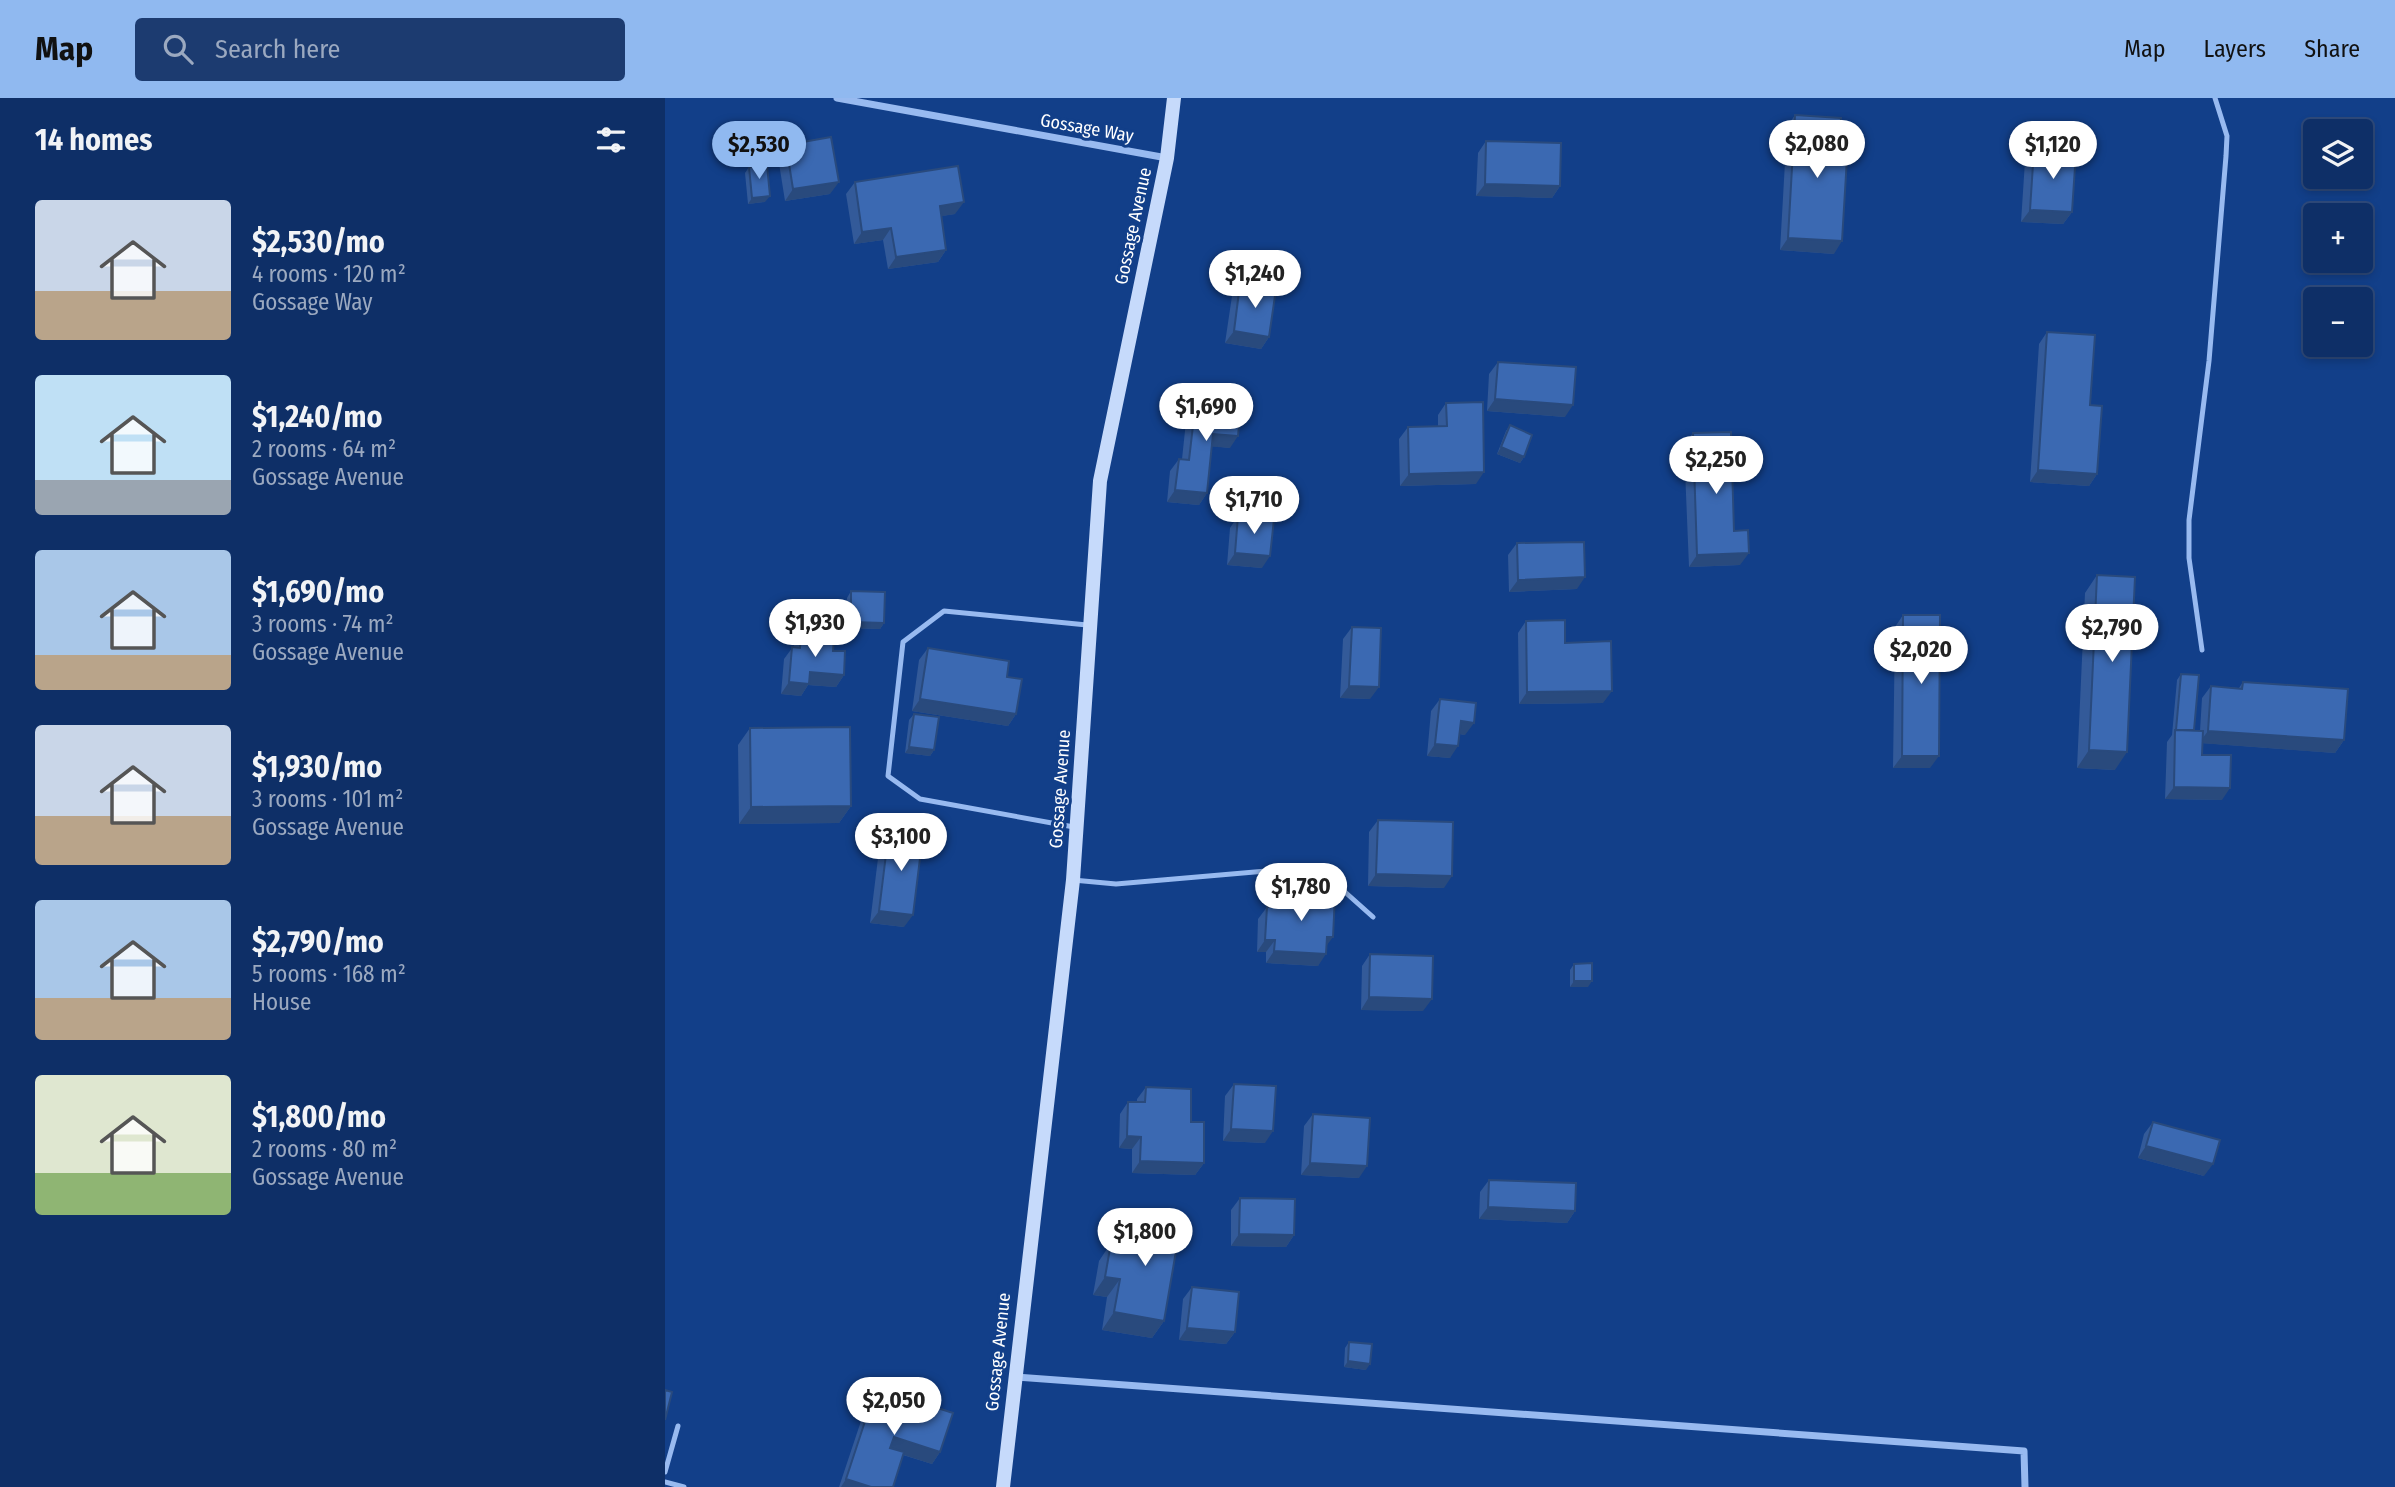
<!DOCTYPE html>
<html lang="en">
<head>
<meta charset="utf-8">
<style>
	:root { --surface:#0e2f67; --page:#1c3b70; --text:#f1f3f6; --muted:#9ba9c0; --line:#2e4a7b; --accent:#90b9f0 }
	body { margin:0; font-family:"Fira Sans Condensed",sans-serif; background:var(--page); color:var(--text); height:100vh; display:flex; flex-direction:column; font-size:26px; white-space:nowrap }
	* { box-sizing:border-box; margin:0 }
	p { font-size:23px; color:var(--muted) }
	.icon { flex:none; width:38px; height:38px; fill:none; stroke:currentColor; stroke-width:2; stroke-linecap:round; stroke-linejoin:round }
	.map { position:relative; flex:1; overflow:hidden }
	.panel { display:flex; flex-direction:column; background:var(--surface); width:665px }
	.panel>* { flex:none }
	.tools { position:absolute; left:1638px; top:21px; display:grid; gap:14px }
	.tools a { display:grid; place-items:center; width:70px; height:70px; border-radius:7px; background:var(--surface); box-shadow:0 4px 10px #0003,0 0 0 2px var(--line); font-size:35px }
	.price { position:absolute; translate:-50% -60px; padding:0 16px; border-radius:24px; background:#fff; color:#222; font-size:23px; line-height:46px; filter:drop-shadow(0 2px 4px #0008) }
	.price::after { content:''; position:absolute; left:50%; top:42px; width:21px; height:16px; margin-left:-10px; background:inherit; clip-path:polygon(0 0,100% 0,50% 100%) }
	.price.current { background:var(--accent); color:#111 }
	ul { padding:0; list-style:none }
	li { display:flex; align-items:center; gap:21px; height:175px; padding:0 35px }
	li span { display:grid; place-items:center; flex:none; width:196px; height:140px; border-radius:7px; color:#555 }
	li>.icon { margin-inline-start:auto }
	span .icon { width:84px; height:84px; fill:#fffc; stroke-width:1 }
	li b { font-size:30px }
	h2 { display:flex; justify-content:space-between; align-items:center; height:84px; padding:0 35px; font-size:30px }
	header { display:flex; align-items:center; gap:42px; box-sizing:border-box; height:98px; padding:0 35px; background:var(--accent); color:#111 }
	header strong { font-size:33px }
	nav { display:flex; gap:38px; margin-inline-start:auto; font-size:24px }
	.search { width:490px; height:63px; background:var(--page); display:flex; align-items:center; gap:18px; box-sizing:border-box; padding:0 24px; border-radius:7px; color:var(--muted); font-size:26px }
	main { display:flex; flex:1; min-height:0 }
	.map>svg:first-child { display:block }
</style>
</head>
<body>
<header>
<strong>Map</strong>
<div class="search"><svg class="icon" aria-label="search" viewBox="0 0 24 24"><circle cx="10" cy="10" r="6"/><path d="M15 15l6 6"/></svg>Search here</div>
<nav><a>Map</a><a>Layers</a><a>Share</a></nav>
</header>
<main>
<section class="panel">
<h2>14 homes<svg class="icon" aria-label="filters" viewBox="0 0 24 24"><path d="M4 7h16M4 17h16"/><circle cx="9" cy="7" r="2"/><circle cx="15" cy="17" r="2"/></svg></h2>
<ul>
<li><span style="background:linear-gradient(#c9d6e8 65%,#b9a48a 0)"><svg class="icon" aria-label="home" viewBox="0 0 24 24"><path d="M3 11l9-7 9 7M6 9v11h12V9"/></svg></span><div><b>$2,530/mo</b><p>4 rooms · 120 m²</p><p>Gossage Way</p></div></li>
<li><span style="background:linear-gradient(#bfe0f5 75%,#9aa5b1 0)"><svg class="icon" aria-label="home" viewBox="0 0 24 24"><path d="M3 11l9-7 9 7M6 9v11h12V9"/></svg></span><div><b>$1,240/mo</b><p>2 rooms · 64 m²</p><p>Gossage Avenue</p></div></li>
<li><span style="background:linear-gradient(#a9c7e8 75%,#b9a48a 0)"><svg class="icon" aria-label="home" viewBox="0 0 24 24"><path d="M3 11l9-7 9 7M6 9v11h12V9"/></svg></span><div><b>$1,690/mo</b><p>3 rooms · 74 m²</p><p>Gossage Avenue</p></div></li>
<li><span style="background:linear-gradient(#c9d6e8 65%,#b9a48a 0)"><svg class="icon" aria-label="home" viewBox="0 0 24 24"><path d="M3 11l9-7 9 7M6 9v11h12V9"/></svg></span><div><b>$1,930/mo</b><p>3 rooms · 101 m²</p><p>Gossage Avenue</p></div></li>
<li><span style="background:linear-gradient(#a9c7e8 70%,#b9a48a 0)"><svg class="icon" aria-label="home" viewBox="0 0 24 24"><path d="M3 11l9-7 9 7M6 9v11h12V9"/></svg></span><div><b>$2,790/mo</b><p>5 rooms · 168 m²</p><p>House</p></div></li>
<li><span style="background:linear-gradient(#dfe7d0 70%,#8fb573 0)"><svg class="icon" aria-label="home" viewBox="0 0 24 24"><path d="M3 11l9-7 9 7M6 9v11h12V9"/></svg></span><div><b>$1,800/mo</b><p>2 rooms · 80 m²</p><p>Gossage Avenue</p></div></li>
</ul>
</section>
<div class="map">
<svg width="1730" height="1389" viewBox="0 0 1730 1389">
	<rect width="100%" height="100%" fill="#123f89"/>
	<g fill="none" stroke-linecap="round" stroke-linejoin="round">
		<path stroke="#98baf0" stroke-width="5" d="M1537,552L1524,460V422L1544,263L1561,58L1562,38L1550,0
			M409,729L255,701L223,678L238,544L279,513L422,527
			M408,782L451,786L624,771L671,786L708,819
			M0,1374L13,1328
			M0,1384L19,1389"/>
		<path stroke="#98baf0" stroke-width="7" d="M172,0L502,60
			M350,1279L1359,1353L1360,1389"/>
		<path stroke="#c6dafb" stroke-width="14" d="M338,1389L408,782L435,383L502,60L509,0"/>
	</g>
	<path fill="#335a99" d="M1130,17L1169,156L1115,152L1122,29Z
		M821,43L895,88L887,100L811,98L813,55Z
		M121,47L165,96L120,103L113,59Z
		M1369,51L1407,114L1398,126L1356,124L1360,63Z
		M84,69L100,104L83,106L80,75Z
		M190,84L290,116L276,118L281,152L273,164L223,171L218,142L189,146L181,96Z
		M575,186L604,239L596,251L560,245L567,198Z
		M1382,234L1425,307L1432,376L1424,388L1365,384L1374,246Z
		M833,264L900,319L822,313L824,276Z
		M531,302L565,350L547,348L542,395L534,407L502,404L505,373L514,361H517L522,314Z
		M781,305L811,386L735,388L734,341L743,329L773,328V317Z
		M845,327L859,359L855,365L832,356L841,333Z
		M1028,335L1075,467L1024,469L1019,347Z
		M573,418L597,470L562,467L565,430Z
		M852,445L912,491L844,494L843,457Z
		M1432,477L1450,672L1412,670L1420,495Z
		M186,493L219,525L215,531L181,530L182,500Z
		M1238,517L1265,670H1228L1230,529Z
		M861,523L900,545L938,605L854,606L853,535Z
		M687,529L705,601L675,600L678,541Z
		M136,538L168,553L179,577L171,589L143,587L136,598L116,596L119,561Z
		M263,550L342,579L351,616L343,628L247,613L254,562Z
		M1516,576L1529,632L1535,633L1537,600L1546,588L1574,590L1578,584L1679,642L1670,655L1537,645V657L1557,702L1500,701L1502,644L1507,637L1512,582Z
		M775,601L800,637L795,636L785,660L762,658L766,613Z
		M249,616L269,652L265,658L240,655L244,622Z
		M85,630L186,708L174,725L74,726L73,647Z
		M713,722L779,790L703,788L704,734Z
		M224,732L239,829L205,825L215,744Z
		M612,795L662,847L653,868L601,865V854H592L593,821L602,809H603V807Z
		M705,856L758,913L696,912L697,868Z
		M909,866L923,889H905V872Z
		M569,986L600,1045L558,1043L560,998Z
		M481,989L526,1024L539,1065L530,1077L467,1075V1051L454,1050L455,1016L463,1004H472V1001Z
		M648,1016L694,1080L636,1077L639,1028Z
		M1488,1024L1539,1078L1473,1060L1479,1036Z
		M824,1082L910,1113L902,1125L814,1121L815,1094Z
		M575,1100L629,1137L621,1149L566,1148V1112Z
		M470,1117L499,1223L487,1240L437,1232L442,1199L428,1197L434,1163L446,1145L456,1147L458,1135Z
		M527,1189L570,1234L561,1246L514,1242L518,1201Z
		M684,1244L701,1272L679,1269L680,1250Z
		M211,1290L275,1354L267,1366L238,1357L228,1389H174L203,1302Z"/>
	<path fill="#294a7d" d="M174,84L165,96L120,103L128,91Z
		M820,86L895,88L887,100L811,98Z
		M105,98L100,104L83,106L87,100Z
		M299,104L290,116L266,120L275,108Z
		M1365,112L1407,114L1398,126L1356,124Z
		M226,130L218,142L189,146L197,134Z
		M1123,140L1177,143L1169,156L1115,152Z
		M281,152L273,164L223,171L231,159Z
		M569,233L604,239L596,251L560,245Z
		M830,301L908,307L900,319L822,313Z
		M548,336L573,338L565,350L540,348Z
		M836,349L859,359L855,365L832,356Z
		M1373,372L1432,376L1424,388L1365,384Z
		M819,374L811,386L735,388L744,376Z
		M510,392L542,395L534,407L502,404Z
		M570,455L605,458L597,470L562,467Z
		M1084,455L1075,467L1024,469L1032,457Z
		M920,479L912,491L844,494L853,482Z
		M186,524L219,525L215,531L181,530Z
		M145,574L179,577L171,589L143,587L136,598L116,596L124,584Z
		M684,588L714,589L705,601L675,600Z
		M947,593L938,605L854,606L862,594Z
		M255,601L351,616L343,628L247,613Z
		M796,623L809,625L800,637L787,635Z
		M1543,633L1679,642L1670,655L1534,645Z
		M770,646L793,648L785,660L762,658Z
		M244,649L269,652L265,658L240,655Z
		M1424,652L1462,654L1450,672L1412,670Z
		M1237,658H1274L1265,670H1228Z
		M1509,689L1565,690L1557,702L1500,701Z
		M186,708L174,725L74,726L86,709Z
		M711,776L787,778L779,790L703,788Z
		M214,813L248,817L239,829L205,825Z
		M662,839H668L659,851Z
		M600,842H610L601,854H592Z
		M609,853L661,856L653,868L601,865Z
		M909,883H927L923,889H905Z
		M704,899L767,901L758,913L696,912Z
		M566,1031L608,1033L600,1045L558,1043Z
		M462,1038L476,1039L467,1051L454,1050Z
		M1481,1048L1548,1066L1539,1078L1473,1060Z
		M475,1063L539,1065L530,1077L467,1075Z
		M645,1065L702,1068L694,1080L636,1077Z
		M823,1109L910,1113L902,1125L814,1121Z
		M574,1136L629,1137L621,1149L566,1148Z
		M440,1179L455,1181L442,1199L428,1197Z
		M449,1214L499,1223L487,1240L437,1232Z
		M522,1230L570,1234L561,1246L514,1242Z
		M683,1263L705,1266L701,1272L679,1269Z
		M229,1339L275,1354L267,1366L220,1351Z
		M181,1381L206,1389H176Z"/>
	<path fill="#3b69b2" stroke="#294a7d" stroke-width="2" d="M1130,17L1176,20L1174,55L1182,60L1177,143L1123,140Z
		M166,39L174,84L128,91L121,47Z
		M821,43L896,45L895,88L820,86Z
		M1369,51L1411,54L1407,114L1365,112Z
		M102,67L105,98L87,100L84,69Z
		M293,68L299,104L275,108L281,152L231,159L226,130L197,134L190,84Z
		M575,186L611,191L604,239L569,233Z
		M1382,234L1430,237L1425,307L1437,308L1432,376L1373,372Z
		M833,264L911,269L908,307L830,301Z
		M531,302L576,306L573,338L548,336L542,395L510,392L514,361L524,362Z
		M818,304L819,374L744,376L743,329L782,328L781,305Z
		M845,327L867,337L859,359L836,349Z
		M1066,334L1069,433L1083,432L1084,455L1032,457L1028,335Z
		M573,418L609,421L605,458L570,455Z
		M919,444L920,479L853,482L852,445Z
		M1432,477L1470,479L1462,654L1424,652Z
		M186,493L220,494L219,525L186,524Z
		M1238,517H1275L1274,658H1237Z
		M900,522V545L946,543L947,593L862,594L861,523Z
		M687,529L716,530L714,589L684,588Z
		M136,538L169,541L168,553H180L179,577L145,574L144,586L124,584L127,549L135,550Z
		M263,550L344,563L342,579L357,581L351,616L255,601Z
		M1516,576L1534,577L1529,632H1511Z
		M1578,584L1683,591L1679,642L1543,633L1546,588L1577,591Z
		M775,601L811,605L809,625L796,623L793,648L770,646Z
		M249,616L274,619L269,652L244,649Z
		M185,629L186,708L86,709L85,630Z
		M1510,632L1538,633L1537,657H1566L1565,690L1509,689Z
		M713,722L788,724L787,778L711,776Z
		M224,732L258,736L248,817L214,813Z
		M612,795L670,798L668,839H662L661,856L609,853L610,842H600L602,809H611Z
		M705,856L768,858L767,901L704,899Z
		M927,865V883H909V866Z
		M569,986L611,988L608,1033L566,1031Z
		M481,989L526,991V1024H539V1065L475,1063L476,1039L462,1038L463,1004H480Z
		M648,1016L705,1020L702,1068L645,1065Z
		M1488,1024L1555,1042L1548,1066L1481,1048Z
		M824,1082L911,1085L910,1113L823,1109Z
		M575,1100L630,1101L629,1137L574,1136Z
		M470,1117L516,1124L499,1223L449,1214L455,1181L440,1179L446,1145L465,1148Z
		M527,1189L574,1194L570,1234L522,1230Z
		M684,1244L707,1246L705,1266L683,1263Z
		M211,1290L288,1315L275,1354L229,1339L225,1350L239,1354L228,1389H206L181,1381Z
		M0,1292L7,1294L0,1322Z"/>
	<g text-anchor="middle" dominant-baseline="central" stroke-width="6" stroke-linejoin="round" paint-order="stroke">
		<g font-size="18" fill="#fff" stroke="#123f89">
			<text transform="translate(422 30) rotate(10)">Gossage Way</text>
			<text transform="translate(468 128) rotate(-78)">Gossage Avenue</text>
			<text transform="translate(395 691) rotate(-86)">Gossage Avenue</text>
			<text transform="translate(333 1254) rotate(-84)">Gossage Avenue</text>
		</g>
	</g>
</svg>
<div class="tools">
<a><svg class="icon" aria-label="layers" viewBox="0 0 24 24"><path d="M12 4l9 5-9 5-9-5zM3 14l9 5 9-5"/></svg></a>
<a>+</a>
<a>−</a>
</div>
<b class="price" style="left:1152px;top:82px">$2,080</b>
<b class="price current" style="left:94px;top:83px">$2,530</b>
<b class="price" style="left:1388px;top:83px">$1,120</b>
<b class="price" style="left:590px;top:212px">$1,240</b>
<b class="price" style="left:541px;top:345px">$1,690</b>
<b class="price" style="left:1051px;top:398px">$2,250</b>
<b class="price" style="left:589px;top:438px">$1,710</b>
<b class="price" style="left:150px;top:561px">$1,930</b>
<b class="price" style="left:1447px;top:566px">$2,790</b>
<b class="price" style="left:1256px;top:588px">$2,020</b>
<b class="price" style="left:236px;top:775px">$3,100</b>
<b class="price" style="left:636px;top:825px">$1,780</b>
<b class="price" style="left:480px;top:1170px">$1,800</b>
<b class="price" style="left:229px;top:1339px">$2,050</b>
</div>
</main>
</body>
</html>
